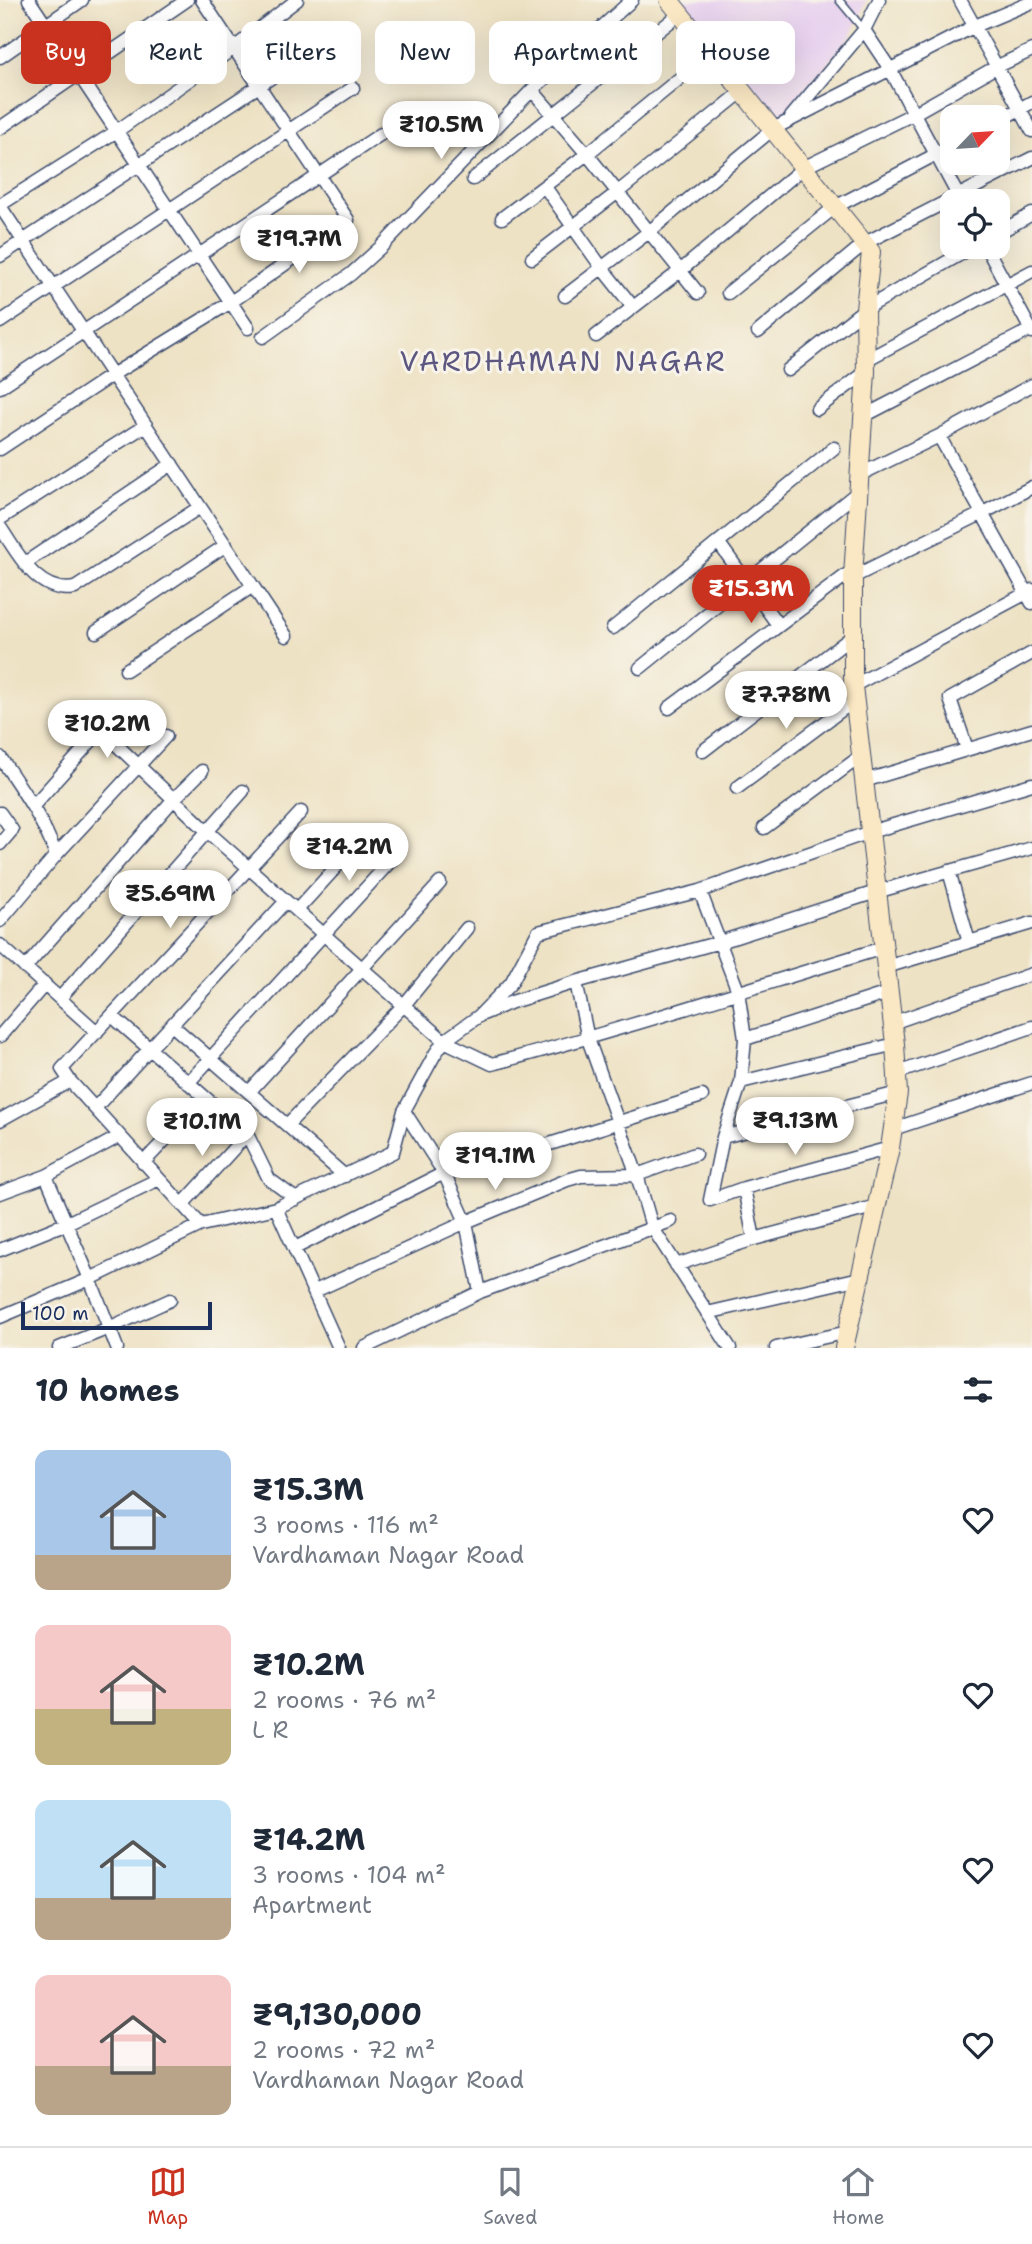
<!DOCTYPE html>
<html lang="en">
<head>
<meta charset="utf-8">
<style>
	:root { --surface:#fff; --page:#f2f2f3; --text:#1f2937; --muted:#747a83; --line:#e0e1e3; --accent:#c8321e }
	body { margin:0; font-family:"Shantell Sans",sans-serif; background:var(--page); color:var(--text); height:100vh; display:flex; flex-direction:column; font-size:26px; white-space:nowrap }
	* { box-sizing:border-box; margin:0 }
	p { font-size:23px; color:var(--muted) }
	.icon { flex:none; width:38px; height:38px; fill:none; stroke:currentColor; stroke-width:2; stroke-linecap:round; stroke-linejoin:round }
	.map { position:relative; height:1348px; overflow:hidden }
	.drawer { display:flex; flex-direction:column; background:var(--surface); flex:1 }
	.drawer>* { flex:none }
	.banner { position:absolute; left:21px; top:21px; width:990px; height:63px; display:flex; gap:14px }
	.needle { width:46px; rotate:65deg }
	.controls { position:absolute; left:940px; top:105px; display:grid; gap:14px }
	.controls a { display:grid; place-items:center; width:70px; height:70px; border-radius:14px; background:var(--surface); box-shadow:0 7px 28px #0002; font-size:35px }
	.scale { position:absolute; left:21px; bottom:18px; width:191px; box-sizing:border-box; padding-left:7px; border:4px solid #1b2f5e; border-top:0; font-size:19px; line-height:24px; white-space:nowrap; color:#1b2f5e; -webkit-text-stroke:5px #f7f3e8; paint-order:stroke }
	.price { position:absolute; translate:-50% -60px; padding:0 16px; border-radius:24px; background:#fff; color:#222; font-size:23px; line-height:46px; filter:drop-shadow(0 2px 4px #0008) }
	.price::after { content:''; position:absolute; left:50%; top:42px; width:21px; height:16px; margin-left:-10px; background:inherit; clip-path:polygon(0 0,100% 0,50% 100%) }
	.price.on { background:var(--accent); color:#fff }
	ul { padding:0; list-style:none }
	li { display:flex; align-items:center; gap:21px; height:175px; padding:0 35px }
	li span { display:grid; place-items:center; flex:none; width:196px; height:140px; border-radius:14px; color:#555 }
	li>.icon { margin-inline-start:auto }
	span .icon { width:84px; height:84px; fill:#fffc; stroke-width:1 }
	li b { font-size:30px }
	h2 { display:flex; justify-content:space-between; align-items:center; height:84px; padding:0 35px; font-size:30px }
	.tag { padding:0 24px; border-radius:14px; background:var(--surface); box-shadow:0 7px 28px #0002; font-size:24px; line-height:63px }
	.tag.on { background:var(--accent); color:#fff }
	.dock { display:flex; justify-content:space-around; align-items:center; height:98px; border-top:2px solid var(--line); background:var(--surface); font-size:19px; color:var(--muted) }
	.dock a { display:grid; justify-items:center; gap:4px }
	.dock .on { color:var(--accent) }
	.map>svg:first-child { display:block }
</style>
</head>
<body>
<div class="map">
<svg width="1032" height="1348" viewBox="0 0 1032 1348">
	<rect width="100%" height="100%" fill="#f7f3e8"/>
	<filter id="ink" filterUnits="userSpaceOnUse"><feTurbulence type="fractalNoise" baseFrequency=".0143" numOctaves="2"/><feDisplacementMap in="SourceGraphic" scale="14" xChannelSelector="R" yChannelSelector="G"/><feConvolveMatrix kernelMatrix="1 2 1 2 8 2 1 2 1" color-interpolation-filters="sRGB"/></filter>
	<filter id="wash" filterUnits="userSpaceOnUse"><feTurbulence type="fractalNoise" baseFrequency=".00686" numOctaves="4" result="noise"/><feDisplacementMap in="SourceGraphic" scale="28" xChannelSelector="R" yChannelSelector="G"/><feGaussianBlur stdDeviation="1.57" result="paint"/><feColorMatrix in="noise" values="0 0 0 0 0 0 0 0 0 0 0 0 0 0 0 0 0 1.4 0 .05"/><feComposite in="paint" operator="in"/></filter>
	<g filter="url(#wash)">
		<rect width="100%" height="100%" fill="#eee2c4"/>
		<path fill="#e8d2ef" d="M677,0H867L852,34L780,119Z"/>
	</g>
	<g filter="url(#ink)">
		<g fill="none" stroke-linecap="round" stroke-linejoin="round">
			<g stroke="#3b4a6d" stroke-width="9">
				<path id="lane" d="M839,0L864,30"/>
			</g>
			<g stroke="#3b4a6d" stroke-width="15">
				<path id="street" d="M29,0L248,328
					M960,0L1032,131
					M864,30L890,69L961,201
					M0,57L82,0
					M532,90L587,154L698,293
					M791,117L864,30L879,0
					M998,121L1032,102
					M0,128L187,0
					M473,179L681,13
					M545,187L602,268L633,307
					M0,205L117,131L234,48L297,0
					M0,206L286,636
					M502,218L587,154L712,52
					M998,233L1032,214
					M986,247L1032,332
					M0,256L259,86L323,42
					M532,258L618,192L743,91
					M728,293L835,207L952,146
					M565,296L650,231L773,129L975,26L1032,2
					M0,322L353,88
					M758,332L865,243L1032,158
					M596,336L680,271L803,168L913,114L996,67L1032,50
					M263,337L351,274L382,246L532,90L632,0
					M866,360L1032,271
					M788,370L865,309L973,247
					M0,387L381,134
					M817,409L866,372
					M864,416L1032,329
					M939,436L1032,603
					M0,449L112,375L231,302L348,220L202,0
					M859,475L939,436L1032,385
					M0,519L146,425
					M0,527C18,553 37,595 75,588L200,507
					M718,542L778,625
					M25,563L172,464
					M853,577L983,513L1032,487
					M613,628L834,448
					M96,632L226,545
					M640,668L858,492
					M126,670L253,586
					M853,686L1032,590
					M669,708L853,570
					M967,749L950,699L1032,653
					M703,751L853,636
					M0,757C21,788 43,819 56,855
					M864,781L1032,730
					M737,788L855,700
					M33,806L101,730L207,831L444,1041L492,1064C623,1030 753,987 883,948
					M0,813L12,830L0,844
					M764,828L861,756
					M949,871L969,942
					M700,891L738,991L745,1039L741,1082L723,1137L710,1200
					M297,910L359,842
					M0,921L56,855L166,736
					M0,945L97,1032
					M886,967L1032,923
					M25,968L173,800L202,771
					M576,982L588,1039L637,1175L652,1227L730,1348
					M60,998L243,791
					M483,1014L512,1002L576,982L720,942L876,892L1032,848
					M112,1016L247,1134L269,1179L296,1199
					M892,1023L1032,974
					M173,1026L345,1176
					M0,1036L45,984
					M745,1039L888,993
					M897,1073L1032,1027
					M741,1082L895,1044
					M188,1083L397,854
					M250,1091L440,883
					M95,1108L286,901
					M404,1111L444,1173L466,1222L480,1292
					M0,1120L70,1081
					M287,1125L404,1005L467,928
					M893,1129L1032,1083
					M723,1137L898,1093
					M143,1163L205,1098
					M46,1176L90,1279L117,1348
					M744,1188L754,1239
					M0,1193L46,1176L120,1136
					M710,1200L744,1188L890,1148
					M182,1205L247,1134
					M276,1208L339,1348
					M201,1225L70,1081L62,1069L301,812
					M295,1248L444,1173L537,1148L702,1096
					M0,1250L67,1223L159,1179
					M676,1265L754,1239L877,1206
					M315,1291L466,1222L567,1180L581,1176L637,1175L695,1154
					M707,1313L860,1278
					M0,1317L90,1279L201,1225L276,1208L393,1152L404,1111L435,1054L444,1041L479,1016L511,983L538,932L700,891L870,832L1032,784
					M59,1348L109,1328L170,1300
					M364,1348L480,1292L671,1221
					M776,1348L848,1332"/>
			</g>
			<g stroke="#3b4a6d" stroke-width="20">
				<path id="secondary" d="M669,0L871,252L865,309L866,372L853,577V686L895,1044L898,1093L890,1148L844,1348"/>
			</g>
			<use href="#lane" stroke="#fff" stroke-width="6"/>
			<use href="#street" stroke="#fff" stroke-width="12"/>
			<use href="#secondary" stroke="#fae7c3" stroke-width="18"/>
		</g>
	</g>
	<g text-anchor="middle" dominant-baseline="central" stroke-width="6" stroke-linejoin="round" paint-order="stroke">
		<g font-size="28" letter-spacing="2" fill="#5c5780" stroke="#f7f3e8">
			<text x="563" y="361">VARDHAMAN NAGAR</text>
		</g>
	</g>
</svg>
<div class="controls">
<a><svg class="needle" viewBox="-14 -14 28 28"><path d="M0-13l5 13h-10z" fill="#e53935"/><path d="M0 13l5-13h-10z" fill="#747a83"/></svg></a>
<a><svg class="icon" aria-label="locate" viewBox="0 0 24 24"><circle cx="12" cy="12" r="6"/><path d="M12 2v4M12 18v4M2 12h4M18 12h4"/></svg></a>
</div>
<div class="scale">100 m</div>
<b class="price" style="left:441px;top:161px">₹10.5M</b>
<b class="price" style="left:299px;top:275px">₹19.7M</b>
<b class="price on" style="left:751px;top:625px">₹15.3M</b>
<b class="price" style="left:786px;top:731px">₹7.78M</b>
<b class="price" style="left:107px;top:760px">₹10.2M</b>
<b class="price" style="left:349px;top:883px">₹14.2M</b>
<b class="price" style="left:170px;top:930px">₹5.69M</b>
<b class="price" style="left:795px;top:1157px">₹9.13M</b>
<b class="price" style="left:202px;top:1158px">₹10.1M</b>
<b class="price" style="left:495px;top:1192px">₹19.1M</b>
<div class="banner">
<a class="tag on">Buy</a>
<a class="tag">Rent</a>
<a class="tag">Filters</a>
<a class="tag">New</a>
<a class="tag">Apartment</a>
<a class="tag">House</a>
</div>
</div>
<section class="drawer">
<h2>10 homes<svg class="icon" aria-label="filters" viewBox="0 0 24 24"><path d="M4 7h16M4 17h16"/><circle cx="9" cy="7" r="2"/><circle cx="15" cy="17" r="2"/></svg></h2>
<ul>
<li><span style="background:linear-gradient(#a9c7e8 75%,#b9a48a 0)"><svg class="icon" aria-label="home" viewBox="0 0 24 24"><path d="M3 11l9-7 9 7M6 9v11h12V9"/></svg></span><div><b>₹15.3M</b><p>3 rooms · 116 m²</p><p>Vardhaman Nagar Road</p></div><svg class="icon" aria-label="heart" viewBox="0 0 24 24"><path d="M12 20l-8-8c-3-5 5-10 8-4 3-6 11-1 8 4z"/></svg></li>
<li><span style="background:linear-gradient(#f6c9c9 60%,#c2b280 0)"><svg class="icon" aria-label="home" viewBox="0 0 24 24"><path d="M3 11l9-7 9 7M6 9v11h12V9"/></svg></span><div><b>₹10.2M</b><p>2 rooms · 76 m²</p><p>L R</p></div><svg class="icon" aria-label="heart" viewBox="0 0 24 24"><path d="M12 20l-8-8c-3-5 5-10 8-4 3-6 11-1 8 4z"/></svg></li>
<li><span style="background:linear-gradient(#bfe0f5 70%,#b9a48a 0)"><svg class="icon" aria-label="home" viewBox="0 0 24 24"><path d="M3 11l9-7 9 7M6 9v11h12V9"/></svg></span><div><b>₹14.2M</b><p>3 rooms · 104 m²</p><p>Apartment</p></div><svg class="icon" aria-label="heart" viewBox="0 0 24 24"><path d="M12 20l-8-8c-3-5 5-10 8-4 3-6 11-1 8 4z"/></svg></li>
<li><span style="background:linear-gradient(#f6c9c9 65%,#b9a48a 0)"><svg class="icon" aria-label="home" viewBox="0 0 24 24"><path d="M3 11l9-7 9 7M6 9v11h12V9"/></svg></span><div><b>₹9,130,000</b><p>2 rooms · 72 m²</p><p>Vardhaman Nagar Road</p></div><svg class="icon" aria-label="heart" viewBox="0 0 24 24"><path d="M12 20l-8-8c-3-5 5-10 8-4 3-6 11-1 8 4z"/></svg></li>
</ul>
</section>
<nav class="dock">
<a class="on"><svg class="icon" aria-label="map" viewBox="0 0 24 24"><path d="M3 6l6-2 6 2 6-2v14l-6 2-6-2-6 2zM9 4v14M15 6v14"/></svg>Map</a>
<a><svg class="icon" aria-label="saved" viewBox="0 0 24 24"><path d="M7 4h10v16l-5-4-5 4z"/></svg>Saved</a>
<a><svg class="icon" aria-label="home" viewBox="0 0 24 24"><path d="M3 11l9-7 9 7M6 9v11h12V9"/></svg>Home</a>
</nav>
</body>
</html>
